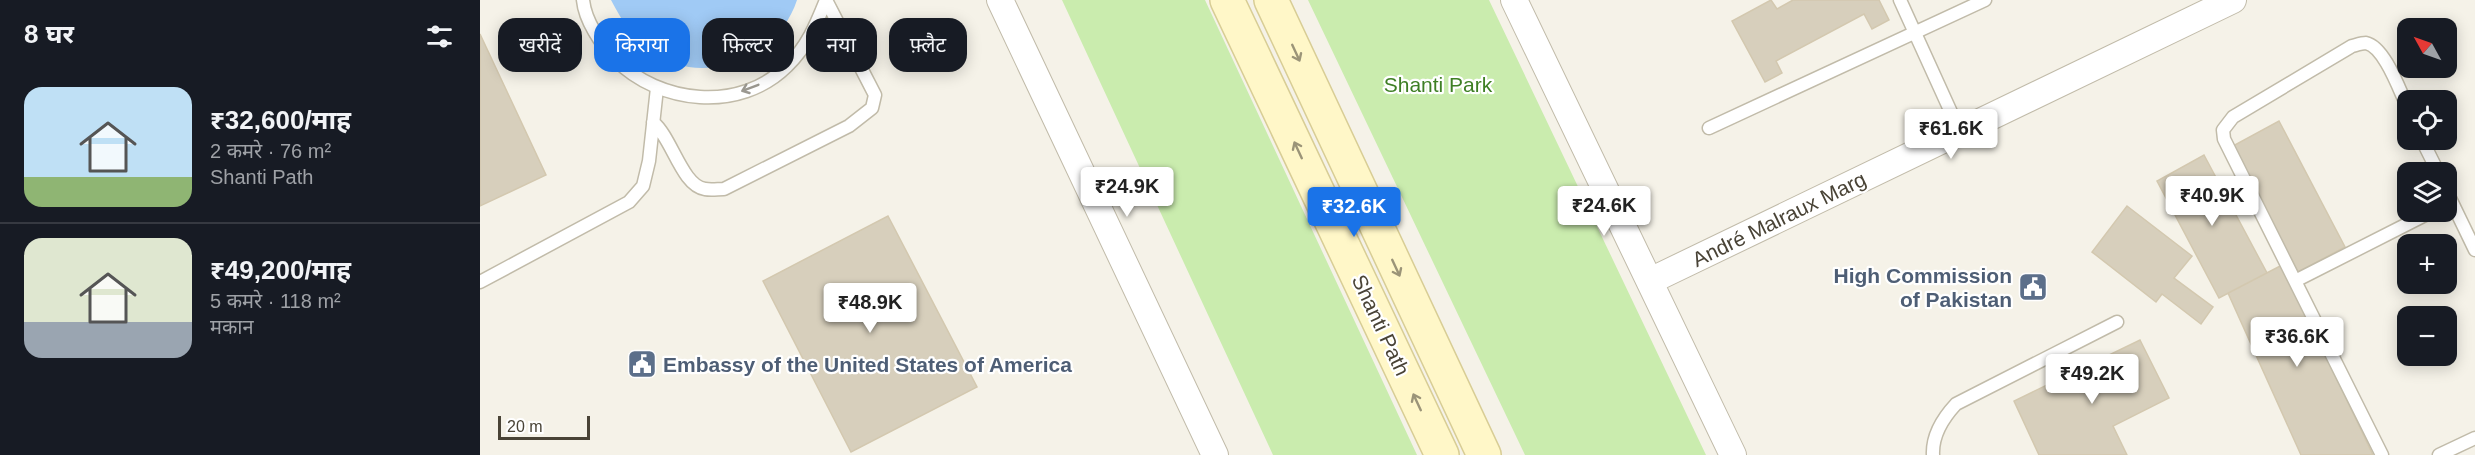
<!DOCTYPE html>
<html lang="hi">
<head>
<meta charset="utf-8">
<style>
	:root { --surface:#171b24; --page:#20242c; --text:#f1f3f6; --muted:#9ea1a6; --line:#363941; --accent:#1a73e8 }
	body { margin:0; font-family:Helvetica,"Noto Sans Devanagari",sans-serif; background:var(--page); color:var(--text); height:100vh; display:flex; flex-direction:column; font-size:22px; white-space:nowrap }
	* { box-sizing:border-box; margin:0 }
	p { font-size:20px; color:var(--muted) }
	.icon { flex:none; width:33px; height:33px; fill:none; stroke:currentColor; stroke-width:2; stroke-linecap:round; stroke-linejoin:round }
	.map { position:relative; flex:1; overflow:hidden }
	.side { display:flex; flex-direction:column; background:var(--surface); width:480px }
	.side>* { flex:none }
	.banner { position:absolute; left:18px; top:18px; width:570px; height:54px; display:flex; gap:12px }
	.needle { width:39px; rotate:310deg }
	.fabs { position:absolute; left:1917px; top:18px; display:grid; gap:12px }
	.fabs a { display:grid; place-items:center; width:60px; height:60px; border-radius:12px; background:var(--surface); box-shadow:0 3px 15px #0003; font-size:30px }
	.scale { position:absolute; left:18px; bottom:15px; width:92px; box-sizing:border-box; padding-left:6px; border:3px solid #494336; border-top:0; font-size:16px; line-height:21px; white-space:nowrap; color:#494336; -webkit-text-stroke:4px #fff; paint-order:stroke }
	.price { position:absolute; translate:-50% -51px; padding:0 14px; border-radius:6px; background:#fff; color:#222; font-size:20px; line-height:39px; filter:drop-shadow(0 2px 3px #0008) }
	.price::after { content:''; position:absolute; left:50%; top:36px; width:18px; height:14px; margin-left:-9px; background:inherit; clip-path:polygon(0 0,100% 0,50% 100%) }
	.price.selected { background:var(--accent); color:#fff }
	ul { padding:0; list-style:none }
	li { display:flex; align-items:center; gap:18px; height:150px; padding:0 24px }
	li+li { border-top:2px solid var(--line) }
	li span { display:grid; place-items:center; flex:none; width:168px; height:120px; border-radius:18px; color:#555 }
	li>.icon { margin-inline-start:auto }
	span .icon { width:72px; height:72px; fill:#fffc; stroke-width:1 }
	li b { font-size:26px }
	h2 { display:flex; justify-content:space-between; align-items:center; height:72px; padding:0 24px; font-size:26px }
	.tag { padding:0 21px; border-radius:18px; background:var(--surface); box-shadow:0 3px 15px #0003; font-size:21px; line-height:54px }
	.tag.selected { background:var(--accent); color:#fff }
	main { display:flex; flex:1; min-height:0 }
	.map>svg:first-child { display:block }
</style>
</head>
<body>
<main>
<section class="side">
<h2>8 घर<svg class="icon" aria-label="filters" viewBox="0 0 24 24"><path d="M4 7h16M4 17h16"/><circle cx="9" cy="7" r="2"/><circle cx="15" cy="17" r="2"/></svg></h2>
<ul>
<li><span style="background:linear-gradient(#bfe0f5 75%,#8fb573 0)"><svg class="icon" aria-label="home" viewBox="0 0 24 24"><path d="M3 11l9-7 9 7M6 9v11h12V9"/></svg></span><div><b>₹32,600/माह</b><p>2 कमरे · 76 m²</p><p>Shanti Path</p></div></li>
<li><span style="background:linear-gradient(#dfe7d0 70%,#9aa5b1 0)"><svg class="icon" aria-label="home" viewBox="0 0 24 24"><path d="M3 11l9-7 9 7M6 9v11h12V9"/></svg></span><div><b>₹49,200/माह</b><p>5 कमरे · 118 m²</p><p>मकान</p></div></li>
</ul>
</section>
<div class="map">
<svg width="1995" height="455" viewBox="0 0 1995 455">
	<rect width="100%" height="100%" fill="#f5f2e8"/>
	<path fill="#caecae" d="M582,0H725L937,455H793Z
		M828,0H1009L1226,455H1045Z"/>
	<path fill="#a0caf5" d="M131,0H317C298,59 222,89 170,51C151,38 142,20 131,0Z"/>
	<path fill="#d7cfbc" stroke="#d3c8af" stroke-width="1.5" d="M1291,0L1297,9L1313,0H1399L1409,20L1392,29L1384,14L1296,61L1302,73L1285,82L1252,21Z
		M0,34L66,175L0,206Z
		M1799,121L1865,247L1818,272L1751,147Z
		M1724,155L1787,273L1739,298L1677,181Z
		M1647,206L1712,256L1694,278L1733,307L1721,324L1682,294L1676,302L1612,252Z
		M408,216L497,387L371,452L283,281Z
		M1802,265L1808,277L1893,455H1821L1748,293Z
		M1660,340L1689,398L1633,426L1647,455H1559L1534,401Z"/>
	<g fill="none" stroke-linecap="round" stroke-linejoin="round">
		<g stroke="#c1bba9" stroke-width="15">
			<path id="service" d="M103,0C105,21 121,44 135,59C179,104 260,113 307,66C327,47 336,25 346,0
				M1420,0L1480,132
				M173,122C192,138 202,186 225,189C231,190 238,189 244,189L369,126L392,108L395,95L346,0
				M1229,128L1505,0
				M1942,140L1958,172
				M1966,190L1995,250
				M1815,281L1951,212
				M0,282L149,202L163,186L169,161L177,88
				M1453,455C1452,435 1463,418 1476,404L1637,322
				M1902,455L1744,139L1743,130L1753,117L1872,46C1876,45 1882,43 1886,43C1905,47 1920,92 1928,108
				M1959,455L1995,438"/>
		</g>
		<g stroke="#c1bba9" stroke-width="28">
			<path id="minor" d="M520,0L735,455
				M1034,0L1253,455
				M1170,281L1753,0"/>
		</g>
		<g stroke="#d8cd95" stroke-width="36">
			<path id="secondary" d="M747,0L962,455
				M791,0L1004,455"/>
		</g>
		<use href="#service" stroke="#fff" stroke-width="12"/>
		<use href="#minor" stroke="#fff" stroke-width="26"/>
		<use href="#secondary" stroke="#fff7c8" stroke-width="33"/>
	</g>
	<defs><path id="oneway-shaft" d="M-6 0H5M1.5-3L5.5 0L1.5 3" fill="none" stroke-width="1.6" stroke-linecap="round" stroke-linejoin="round" transform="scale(1.5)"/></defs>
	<g stroke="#9b9478">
		<use href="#oneway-shaft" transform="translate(816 53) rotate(65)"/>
		<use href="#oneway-shaft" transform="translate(818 150) rotate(-115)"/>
		<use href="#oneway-shaft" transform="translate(916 268) rotate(65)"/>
		<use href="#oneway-shaft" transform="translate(937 402) rotate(-115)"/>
	</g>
	<use stroke="#9b9890" href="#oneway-shaft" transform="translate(270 88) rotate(159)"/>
	<defs>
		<g id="civic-square" transform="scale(1.5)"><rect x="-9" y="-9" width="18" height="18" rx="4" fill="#5c6f8a" stroke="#fff"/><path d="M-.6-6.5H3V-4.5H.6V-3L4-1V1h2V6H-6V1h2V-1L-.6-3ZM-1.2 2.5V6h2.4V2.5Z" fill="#fff"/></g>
	</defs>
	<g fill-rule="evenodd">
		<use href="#civic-square" x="1553" y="287"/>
		<use href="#civic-square" x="162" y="364"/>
	</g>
	<g text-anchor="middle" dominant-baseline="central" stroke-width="4.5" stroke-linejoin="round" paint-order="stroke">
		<g font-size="21" fill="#3e7f24" stroke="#fff">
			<text x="958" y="84">Shanti Park</text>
		</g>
		<g font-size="21" fill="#494336" stroke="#fff">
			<text transform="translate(1299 219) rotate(-26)">André Malraux Marg</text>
			<text transform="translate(901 325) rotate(65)">Shanti Path</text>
		</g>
		<g font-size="21" font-weight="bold" fill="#4e5e75" stroke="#fff" text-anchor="end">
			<text x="1532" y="275">High Commission<tspan x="1532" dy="24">of Pakistan</tspan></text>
			<text x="183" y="364" text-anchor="start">Embassy of the United States of America</text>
		</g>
	</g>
</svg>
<div class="fabs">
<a><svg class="needle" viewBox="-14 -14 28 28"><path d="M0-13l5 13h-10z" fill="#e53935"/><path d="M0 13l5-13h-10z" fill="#9ea1a6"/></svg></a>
<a><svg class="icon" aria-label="locate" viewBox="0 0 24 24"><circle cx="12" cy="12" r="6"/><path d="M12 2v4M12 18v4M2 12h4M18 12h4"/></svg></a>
<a><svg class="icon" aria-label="layers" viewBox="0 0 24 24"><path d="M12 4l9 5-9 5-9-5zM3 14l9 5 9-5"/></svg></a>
<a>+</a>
<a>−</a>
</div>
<div class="scale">20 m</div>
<b class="price" style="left:1471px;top:160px">₹61.6K</b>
<b class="price" style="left:647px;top:218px">₹24.9K</b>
<b class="price" style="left:1732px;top:227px">₹40.9K</b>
<b class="price" style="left:1124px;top:237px">₹24.6K</b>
<b class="price selected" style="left:874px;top:238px">₹32.6K</b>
<b class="price" style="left:390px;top:334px">₹48.9K</b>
<b class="price" style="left:1817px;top:368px">₹36.6K</b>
<b class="price" style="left:1612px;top:405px">₹49.2K</b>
<div class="banner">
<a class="tag">खरीदें</a>
<a class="tag selected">किराया</a>
<a class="tag">फ़िल्टर</a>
<a class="tag">नया</a>
<a class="tag">फ़्लैट</a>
</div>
</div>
</main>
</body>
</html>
